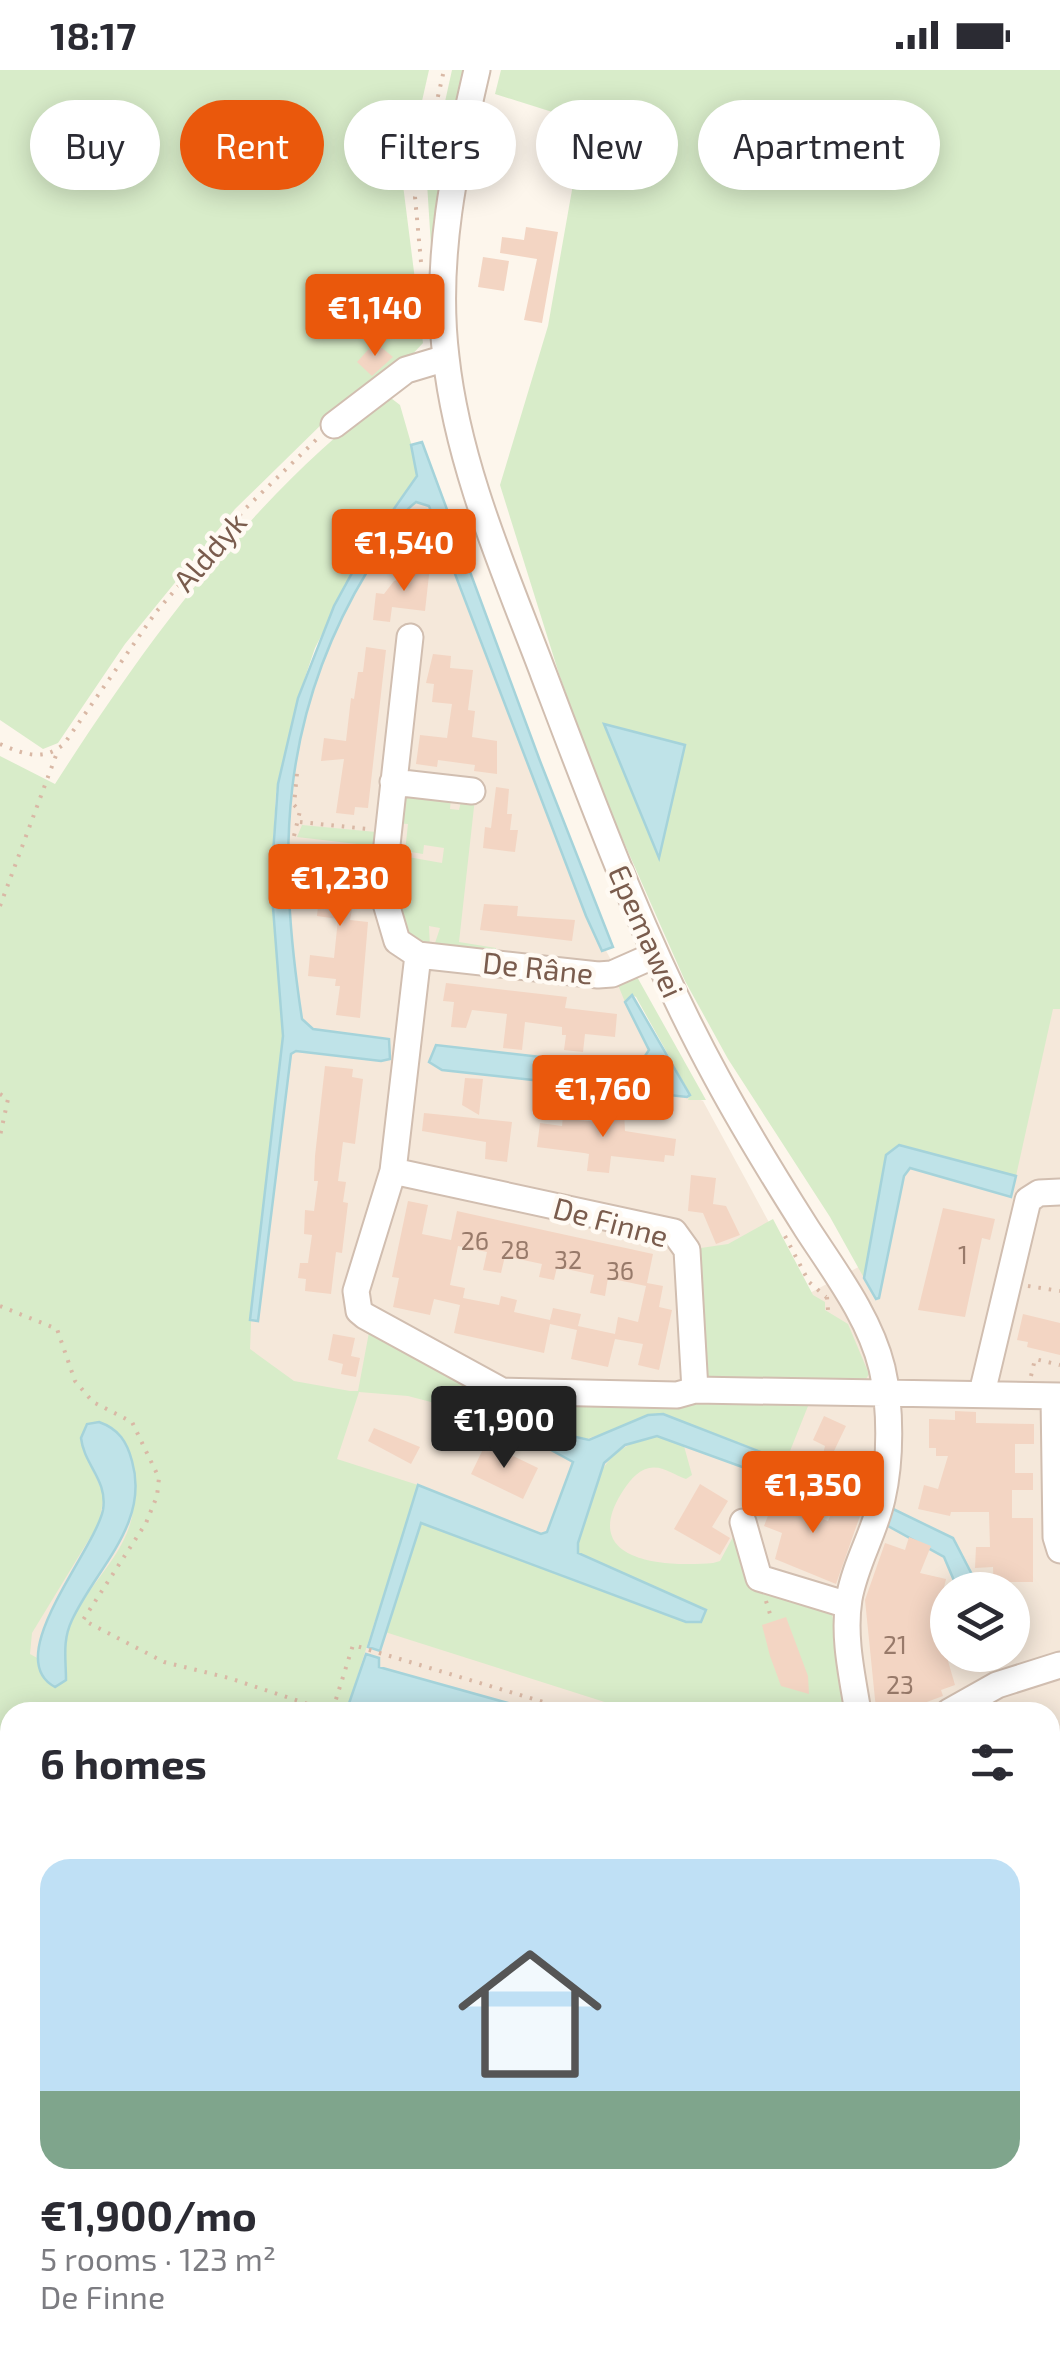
<!DOCTYPE html>
<html lang="en">
<head>
<meta charset="utf-8">
<style>
	:root { --surface:#fff; --page:#f7f7f7; --text:#2b2b33; --muted:#7c7c81; --accent:#ea580c }
	body { margin:0; font-family:"Exo 2",sans-serif; background:var(--page); color:var(--text); height:100vh; display:flex; flex-direction:column; font-size:38px; white-space:nowrap }
	* { box-sizing:border-box; margin:0 }
	p { font-size:32px; color:var(--muted) }
	.icon { flex:none; width:55px; height:55px; fill:none; stroke:currentColor; stroke-width:2; stroke-linecap:round; stroke-linejoin:round }
	.map { position:relative; flex:1; overflow:hidden }
	.side { position:absolute; left:0px; top:1632px; width:1060px; height:672px; display:flex; flex-direction:column; background:var(--surface); border-radius:30px 30px 0 0; box-shadow:0 5px 25px #0003 }
	.side>* { flex:none }
	.top-card { position:absolute; left:30px; top:30px; width:1000px; height:90px; display:flex; gap:20px }
	.fabs { position:absolute; left:930px; top:1502px; display:grid; gap:20px }
	.fabs a { display:grid; place-items:center; width:100px; height:100px; border-radius:50%; background:var(--surface); box-shadow:0 5px 25px #0003; font-size:50px }
	.price { position:absolute; translate:-50% -85px; padding:0 22px; border-radius:10px; background:var(--accent); color:#fff; font-size:32px; line-height:65px; filter:drop-shadow(0 2px 5px #0008) }
	.price::after { content:''; position:absolute; left:50%; top:60px; width:30px; height:22px; margin-left:-15px; background:inherit; clip-path:polygon(0 0,100% 0,50% 100%) }
	.price.active { background:#222; color:#fff }
	ul { padding:0; list-style:none }
	li { display:grid; align-content:center; gap:20px; height:530px; padding:0 40px }
	li span { display:grid; place-items:center; height:310px; border-radius:30px; color:#555 }
	li>.icon { margin-inline-start:auto }
	span .icon { width:180px; height:180px; fill:#fffc; stroke-width:1 }
	li b { font-size:42px }
	h2 { display:flex; justify-content:space-between; align-items:center; height:120px; padding:0 40px; font-size:42px }
	.pill { padding:0 35px; border-radius:45px; background:var(--surface); box-shadow:0 5px 25px #0003; font-size:35px; line-height:90px }
	.pill.active { background:var(--accent); color:#fff }
	.status { display:flex; justify-content:space-between; align-items:center; height:70px; padding:0 50px; background:var(--surface); direction:ltr }
	.status svg { height:28px; fill:currentColor }
	.map>svg:first-child { display:block }
</style>
</head>
<body>
<div class="status"><b>18:17</b><svg viewBox="0 0 49 12"><path d="M0 12V9h3v3zM5 12V6h3v6zM10 12V3h3v9zM15 12V0h3v12zM26 1h20v11H26zM47 4h2v5h-2z"/></svg></div>
<div class="map">
<svg width="1060" height="2303" viewBox="0 0 1060 2303">
	<rect width="100%" height="100%" fill="#fdf6ec"/>
	<path fill="#f5e8da" fill-rule="evenodd" d="M426,407L604,877L683,1023L703,1031L808,1224L881,1185L898,1084L1038,929L1060,930V2303H674L676,2295H1050V1642H10L0,1168L240,1262L267,1140L289,966L275,790L294,645L356,482ZM948,1520H1012V1585H948Z"/>
	<path fill="#d8ecc9" fill-rule="evenodd" d="M0,0H429L403,115L423,273L409,288L327,349L235,439L125,574L58,673L43,679L0,650Z
		M452,0H469L433,208L427,113Z
		M501,0H1060V939H1053L1016,1106L899,1075L886,1085L864,1208L830,1147L728,989L685,911L600,718L559,604L500,415L548,256L584,52L495,24Z
		M387,325L400,335L417,394V406L363,483L315,578L298,628L276,723L271,812L283,966L252,1229L250,1279L294,1311L350,1321H358L370,1257L500,1330L810,1331L786,1391L663,1344L580,1371L408,1326L359,1322L337,1389L418,1415L346,1642H10V2295H675L673,2303H0V686L55,714C146,572 251,428 387,325ZM124,1370C130,1382 130,1394 131,1408C132,1418 135,1430 133,1440C126,1500 51,1536 66,1604L30,1584L32,1563L99,1453L104,1425L81,1375Z
		M403,723L451,727L450,739L459,740L462,727L475,728L459,872L496,878L495,886L433,879L440,858L429,856L430,878L416,877L397,855L391,784L442,793L444,778L424,775L423,784L405,781L408,754L396,753Z
		M302,755L376,762L374,776L297,767Z
		M636,905L706,1030H688L690,1024L636,927L632,925L625,932L618,915Z
		M773,1149L813,1225L825,1232V1240L848,1254L869,1304L866,1309H848L849,1314L706,1310L694,1179L728,1174Z
		M657,1366L684,1376L692,1405L686,1409C674,1405 662,1395 649,1398C636,1401 628,1413 621,1424C579,1493 668,1497 713,1493L720,1491L741,1452L764,1517L831,1539L850,1642H636L385,1562L421,1453L686,1552H701L578,1483V1473C593,1421 595,1377 657,1366Z
		M1060,2131V2244L1050,2228V2139Z"/>
	<path fill="#bfe3e8" stroke="#a5d3da" stroke-width="2.5" d="M422,372L540,691L613,877L602,881L586,846L429,436L416,432C395,448 381,477 368,500C279,647 277,785 302,949L313,959L389,969L390,989L381,991L296,981L291,984L258,1251L250,1250L283,966L271,812L278,714L298,628L334,536L363,483L417,406L411,375Z
		M604,654L685,675L659,788Z
		M632,925L690,1025L687,1027L442,1000L429,992L436,975L637,998L649,980L625,932Z
		M899,1075L1016,1106L1011,1127L910,1098L904,1106L879,1228L876,1229L864,1208L886,1085Z
		M663,1344L869,1424L861,1440L657,1366L625,1375L604,1393L578,1473V1483L706,1540L701,1552H686L421,1453L380,1581L368,1577L418,1415L541,1464L547,1462L573,1392L511,1358L514,1353L589,1370L648,1345Z
		M99,1352C119,1359 127,1372 132,1391C150,1454 96,1498 72,1550C62,1571 66,1589 66,1610L55,1617C0,1588 94,1482 103,1440C108,1410 84,1395 81,1368L87,1354Z
		M891,1438L953,1468L980,1520H958L944,1487L886,1455Z
		M366,1584L379,1588V1597L540,1642H427L395,1635L387,1642H346Z"/>
	<path fill="#f3d5c3" fill-rule="evenodd" d="M526,157L558,162L542,253L524,250L537,189L500,183L502,167L524,170Z
		M483,187L509,191L504,221L478,217Z
		M375,272L393,287L372,306L357,292Z
		M410,494L430,496L425,541L392,537L390,552L373,550L376,523L384,524L394,511L408,506Z
		M366,577L386,580L368,738L355,737L354,745L336,743L344,689L321,691L324,668L346,671L351,628L354,629L358,602H363Z
		M433,584L451,586L450,598L473,600L468,640L475,641L472,667L497,671V704L474,701L475,695L438,690L437,697L416,694L420,665L447,668L452,634L432,632L434,614L426,613Z
		M496,717L509,719L507,744H512L510,760H518L515,782L483,778L485,757L491,758Z
		M332,780L362,784L350,850L368,852L360,948L336,945L340,916H335L336,909L308,906L310,885L334,888L338,849L317,846L318,836L300,834L303,802L329,805Z
		M484,834L518,836L517,846L575,850L572,871L480,860Z
		M446,913L567,927L565,938L617,944L615,967L585,964L583,982L564,980L566,965H562V957L525,952L522,980L503,978L507,944L472,940L466,958L451,957L454,932L443,931Z
		M325,996L353,999L352,1007L363,1009L355,1074L343,1072L338,1111L346,1112L343,1132L348,1133L342,1183L336,1182L331,1224L305,1221L306,1209L298,1208L300,1193H308L312,1165L304,1164L305,1140L314,1141L318,1111H314L315,1086Z
		M465,1008L483,1009L479,1045L462,1035Z
		M564,1035L579,1036L577,1050L610,1053L611,1038L624,1040L625,1061L676,1069L674,1086L665,1085L664,1092L611,1086L609,1103L587,1101L589,1084L584,1083L537,1077L540,1053L562,1056Z
		M424,1043L512,1052L507,1092L485,1089L486,1072L422,1061Z
		M691,1105L716,1108L713,1134L726,1136L740,1165L716,1174L703,1143L688,1141Z
		M408,1131L428,1135L422,1164L451,1170L457,1141L653,1184L647,1213L663,1216L659,1237L672,1240L659,1300L638,1295L643,1274L615,1269L608,1297L571,1289L577,1260L550,1254L544,1283L454,1263L460,1235L434,1229L430,1245L393,1237L399,1208L392,1207ZM458,1176L487,1182L483,1200L501,1203L505,1186L542,1194L539,1207L554,1210L557,1197L594,1205L590,1223L605,1226L608,1208L646,1216L638,1252L618,1247L615,1264L578,1256L581,1244L553,1238L550,1250L514,1242L517,1230L501,1226L499,1235L463,1228L465,1218L450,1215Z
		M943,1138L995,1149L990,1170L982,1168L965,1247L918,1240Z
		M1023,1244L1060,1253V1285L1027,1277L1028,1272L1017,1270Z
		M333,1264L355,1268L351,1286L360,1288L356,1307L341,1304L343,1294L328,1290Z
		M955,1341L976,1342V1353L1034,1354V1374H1015V1403H1033V1420H1012V1448H1033V1512H1008V1520H994L993,1497L975,1498L976,1477H990L989,1442H951L950,1446L918,1439L924,1415L938,1419L948,1386H936V1378H929V1349L955,1350Z
		M824,1346L846,1356L834,1381L844,1385L835,1404L820,1396L825,1376L813,1370Z
		M374,1358L420,1377L411,1394L368,1371Z
		M486,1373L538,1398L523,1429L471,1404Z
		M700,1414L728,1431L712,1457L730,1468L720,1485L674,1459Z
		M798,1415L812,1420L804,1442L828,1451L836,1433L861,1443L836,1514L775,1489L782,1463L764,1456L774,1430L790,1436Z
		M909,1467L931,1476L920,1503L946,1509L935,1556L948,1560V1591L955,1615L941,1620L943,1626L924,1633L876,1639L865,1530L885,1473L905,1480Z
		M786,1547L808,1606L809,1624L781,1616L770,1586L762,1555Z"/>
	<g fill="none" stroke-linecap="round" stroke-linejoin="round">
		<g stroke="#d1beb0" stroke-width="29">
			<path id="minor" d="M477,0C455,94 434,190 446,287C458,397 505,502 544,605C596,742 647,880 717,1008C745,1060 776,1110 807,1159C835,1202 870,1248 882,1298C891,1337 891,1390 882,1429C874,1464 855,1494 849,1529C843,1567 852,1605 858,1642
				M334,355L406,300L446,288
				M410,567L382,820L397,871L418,885L598,905L612,904L655,885
				M393,712L472,721
				M418,885L393,1101L356,1221L359,1241L365,1246L502,1321L677,1325L695,1320L1060,1326
				M393,1101L674,1162L687,1180L695,1320
				M982,1323L1028,1130L1039,1123L1060,1122
				M1054,1326L1056,1467L1060,1480
				M743,1452L759,1508L848,1535
				M949,1642L997,1615L1060,1595
				M1050,1862L1060,1854
				M1050,2049L1060,2063
				M1050,2119L1060,2112
				M971,2295L977,2303
				M717,2303L721,2295
				M916,2303L919,2295"/>
		</g>
		<path stroke="#d9b8a5" stroke-width="4" stroke-dasharray="2.5 8" stroke-linecap="butt" d="M421,192L415,127L444,0
			M0,674C23,684 43,692 64,674L156,542L246,438L319,367
			M300,752L368,759
			M294,766L300,741L294,735L297,703
			M0,836L58,680
			M0,1024L8,1029L0,1066
			M785,1166L809,1212L826,1227
			M1028,1216L1060,1221
			M827,1227L828,1240L835,1243
			M0,1236L57,1259L75,1311L93,1332L132,1352L159,1408L157,1426L146,1453L83,1550L164,1592L229,1608L332,1642L353,1575L577,1642
			M1031,1306L1035,1289L1060,1295
			M766,1531L770,1544"/>
		<use href="#minor" stroke="#fff" stroke-width="25"/>
	</g>
	<g text-anchor="middle" dominant-baseline="central" stroke-width="9" stroke-linejoin="round" paint-order="stroke">
		<g font-size="25" fill="#987a6a">
			<text x="475" y="1170">26</text>
			<text x="515" y="1179">28</text>
			<text x="963" y="1184">1</text>
			<text x="568" y="1189">32</text>
			<text x="620" y="1200">36</text>
			<text x="895" y="1574">21</text>
			<text x="900" y="1614">23</text>
		</g>
		<g font-size="30" fill="#7a5c4d" stroke="#fffaf3">
			<text transform="translate(209 481) rotate(-49)">Alddyk</text>
			<text transform="translate(647 861) rotate(66)">Epemawei</text>
			<text transform="translate(538 897) rotate(6)">De Râne</text>
			<text transform="translate(611 1151) rotate(15)">De Finne</text>
		</g>
	</g>
</svg>
<div class="fabs">
<a><svg class="icon" aria-label="layers" viewBox="0 0 24 24"><path d="M12 4l9 5-9 5-9-5zM3 14l9 5 9-5"/></svg></a>
</div>
<b class="price" style="left:375px;top:289px">€1,140</b>
<b class="price" style="left:404px;top:524px">€1,540</b>
<b class="price" style="left:340px;top:859px">€1,230</b>
<b class="price" style="left:603px;top:1070px">€1,760</b>
<b class="price active" style="left:504px;top:1401px">€1,900</b>
<b class="price" style="left:813px;top:1466px">€1,350</b>
<div class="top-card">
<a class="pill">Buy</a>
<a class="pill active">Rent</a>
<a class="pill">Filters</a>
<a class="pill">New</a>
<a class="pill">Apartment</a>
</div>
<section class="side">
<h2>6 homes<svg class="icon" aria-label="filters" viewBox="0 0 24 24"><path d="M4 7h16M4 17h16"/><circle cx="9" cy="7" r="2"/><circle cx="15" cy="17" r="2"/></svg></h2>
<ul>
<li><span style="background:linear-gradient(#bfe0f5 75%,#7fa58c 0)"><svg class="icon" aria-label="home" viewBox="0 0 24 24"><path d="M3 11l9-7 9 7M6 9v11h12V9"/></svg></span><div><b>€1,900/mo</b><p>5 rooms · 123 m²</p><p>De Finne</p></div></li>
</ul>
</section>
</div>
</body>
</html>
